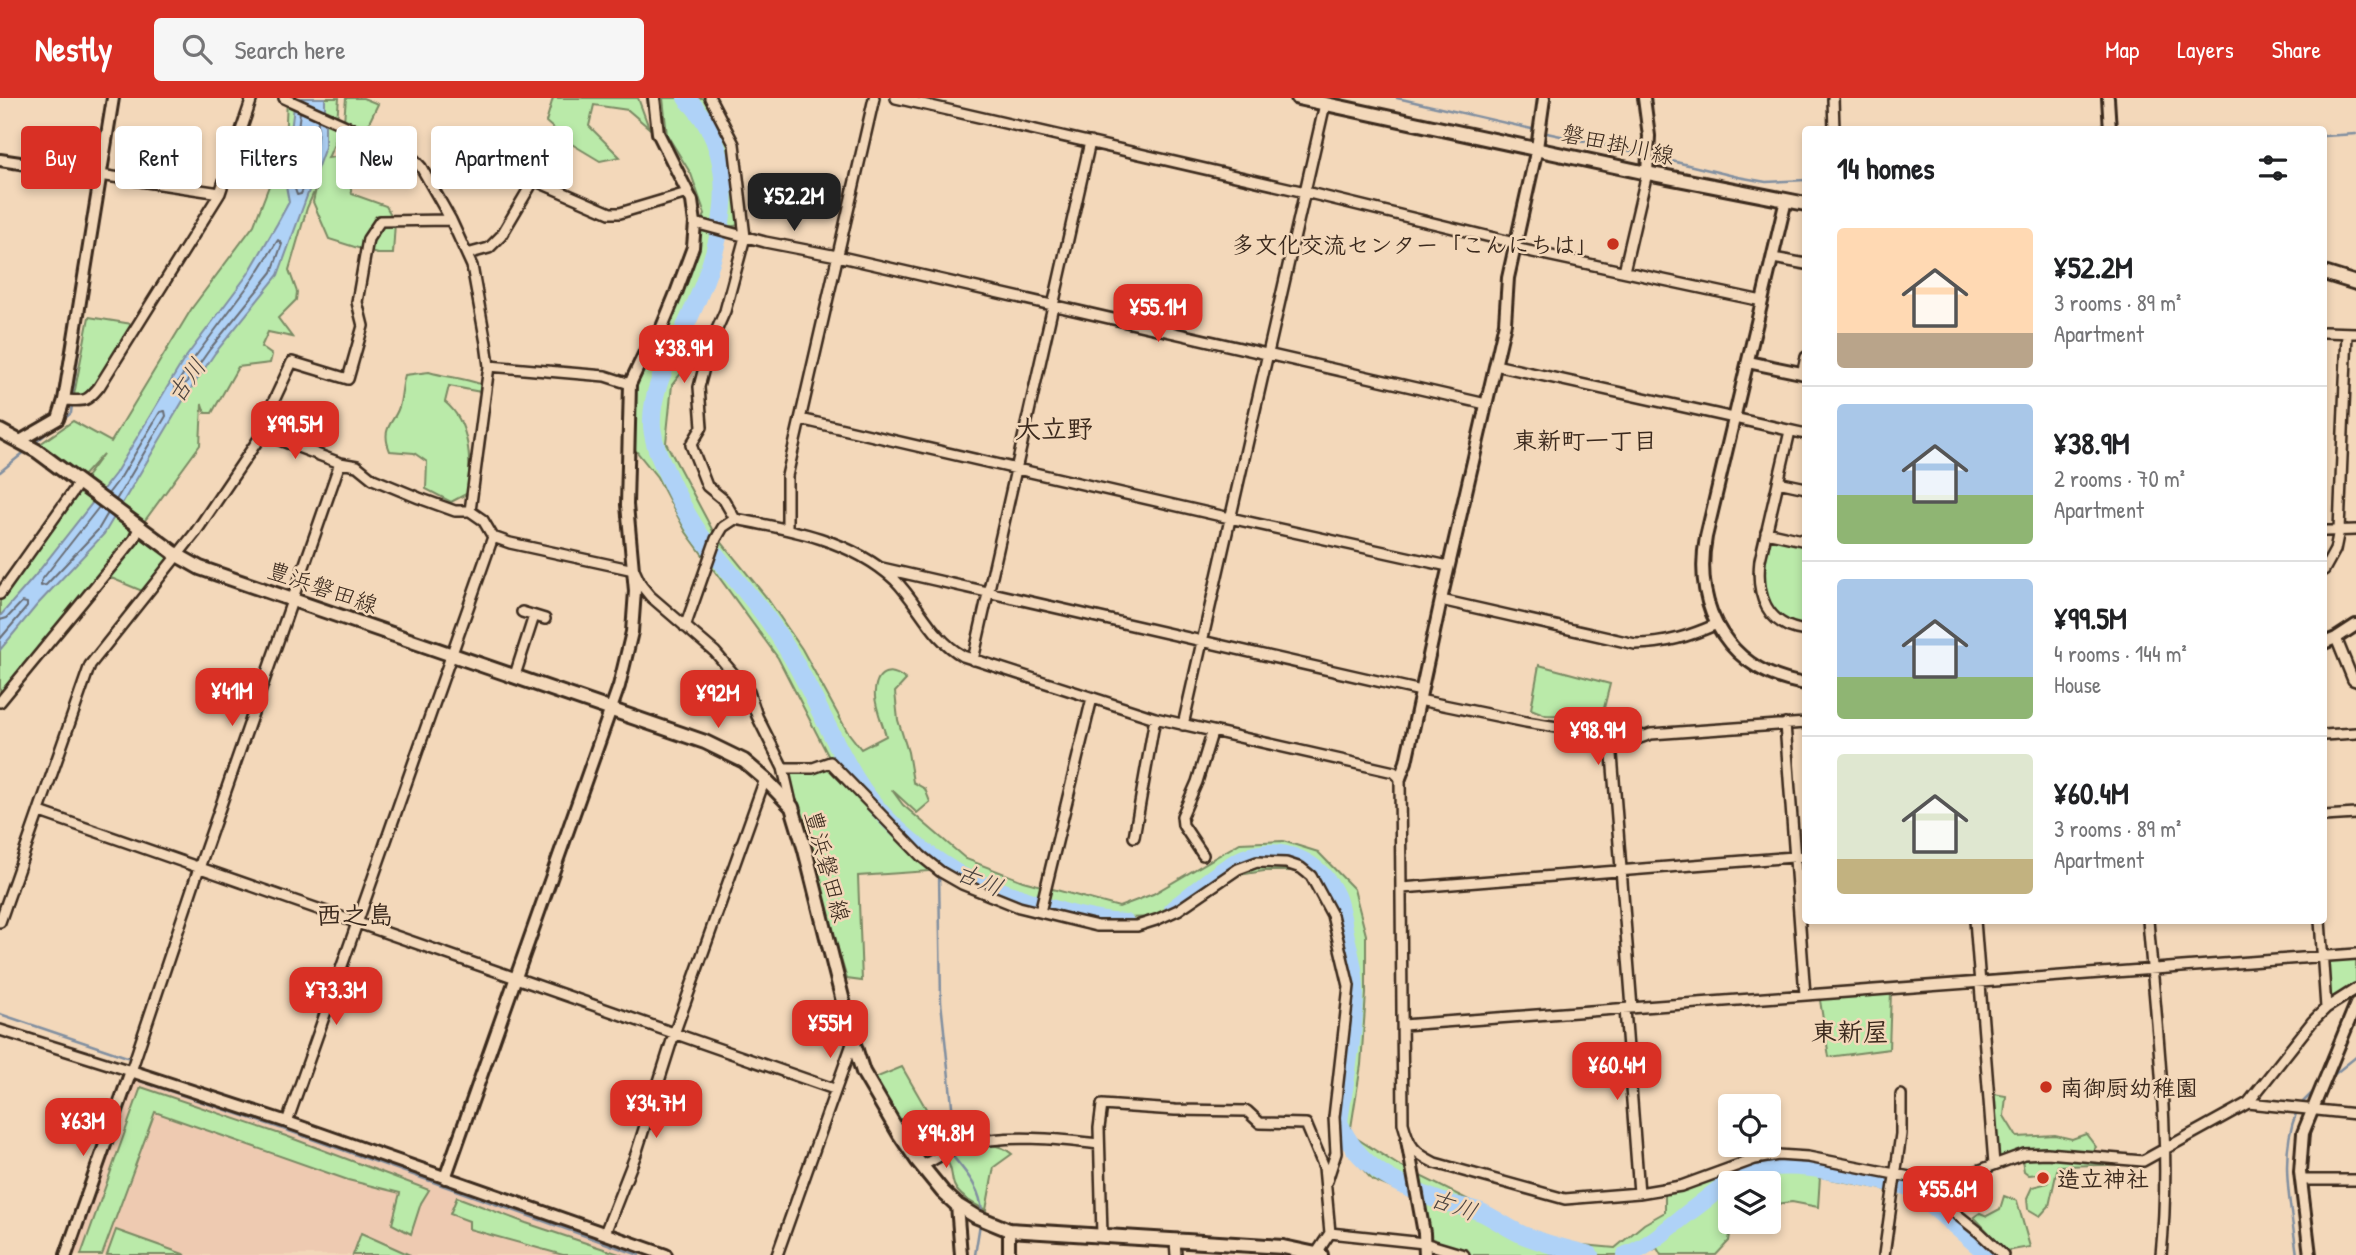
<!DOCTYPE html>
<html lang="en">
<head>
<meta charset="utf-8">
<style>
	:root { --surface:#fff; --page:#f6f6f6; --text:#202124; --muted:#757577; --line:#e0e0e0; --accent:#d93025 }
	body { margin:0; font-family:"Patrick Hand","Klee One",sans-serif; background:var(--page); color:var(--text); height:100vh; display:flex; flex-direction:column; font-size:26px; white-space:nowrap }
	* { box-sizing:border-box; margin:0 }
	p { font-size:23px; color:var(--muted) }
	.icon { flex:none; width:38px; height:38px; fill:none; stroke:currentColor; stroke-width:2; stroke-linecap:round; stroke-linejoin:round }
	.map { position:relative; flex:1; overflow:hidden }
	.drawer { position:absolute; left:1802px; top:28px; width:525px; height:798px; display:flex; flex-direction:column; background:var(--surface); border-radius:7px; box-shadow:0 4px 10px #0003 }
	.drawer>* { flex:none }
	.guide { position:absolute; left:21px; top:28px; width:665px; height:63px; display:flex; gap:14px }
	.tools { position:absolute; left:1718px; top:996px; display:grid; gap:14px }
	.tools a { display:grid; place-items:center; width:63px; height:63px; border-radius:7px; background:var(--surface); box-shadow:0 4px 10px #0003; font-size:35px }
	.price { position:absolute; translate:-50% -60px; padding:0 16px; border-radius:14px; background:var(--accent); color:#fff; font-size:23px; line-height:46px; filter:drop-shadow(0 2px 4px #0008) }
	.price::after { content:''; position:absolute; left:50%; top:42px; width:21px; height:16px; margin-left:-10px; background:inherit; clip-path:polygon(0 0,100% 0,50% 100%) }
	.price.on { background:#222; color:#fff }
	ul { padding:0; list-style:none }
	li { display:flex; align-items:center; gap:21px; height:175px; padding:0 35px }
	li+li { border-top:2px solid var(--line) }
	li span { display:grid; place-items:center; flex:none; width:196px; height:140px; border-radius:7px; color:#555 }
	li>.icon { margin-inline-start:auto }
	span .icon { width:84px; height:84px; fill:#fffc; stroke-width:1 }
	li b { font-size:30px }
	h2 { display:flex; justify-content:space-between; align-items:center; height:84px; padding:0 35px; font-size:30px }
	.pill { padding:0 24px; border-radius:7px; background:var(--surface); box-shadow:0 4px 10px #0003; font-size:24px; line-height:63px }
	.pill.on { background:var(--accent); color:#fff }
	header { display:flex; align-items:center; gap:42px; box-sizing:border-box; height:98px; padding:0 35px; background:var(--accent); color:#fff }
	header strong { font-size:33px }
	nav { display:flex; gap:38px; margin-inline-start:auto; font-size:24px }
	.search { width:490px; height:63px; background:var(--page); display:flex; align-items:center; gap:18px; box-sizing:border-box; padding:0 24px; border-radius:7px; color:var(--muted); font-size:26px }
	.map>svg:first-child { display:block }
</style>
</head>
<body>
<header>
<strong>Nestly</strong>
<div class="search"><svg class="icon" aria-label="search" viewBox="0 0 24 24"><circle cx="10" cy="10" r="6"/><path d="M15 15l6 6"/></svg>Search here</div>
<nav><a>Map</a><a>Layers</a><a>Share</a></nav>
</header>
<div class="map">
<svg width="2356" height="1157" viewBox="0 0 2356 1157">
	<rect width="100%" height="100%" fill="#f3d8ba"/>
	<filter id="ink" filterUnits="userSpaceOnUse"><feTurbulence type="fractalNoise" baseFrequency=".0143" numOctaves="2"/><feDisplacementMap in="SourceGraphic" scale="14" xChannelSelector="R" yChannelSelector="G"/><feConvolveMatrix kernelMatrix="1 2 1 2 8 2 1 2 1" color-interpolation-filters="sRGB"/></filter>
	<g filter="url(#ink)">
		<path fill="#eecab1" d="M131,973L665,1157H66Z"/>
		<path fill="#baeaa9" stroke="#7a8a64" stroke-width="2" d="M287,0H339L335,44L328,60L341,58L347,71L352,96L386,108L395,124L393,156H377L329,141L313,104L317,87L307,110L289,172L297,194L296,202L278,220L292,239L268,234L261,249L272,257L270,265L238,269L212,315H205L202,306L200,347L138,432L174,461L147,495L104,477L0,603V496L103,356L83,378L40,346L73,323L111,344L192,210L254,127L285,46Z
			M346,0H363L378,6L366,31L344,23Z
			M553,0H638L649,30L628,12L594,7L589,28L620,59L600,63L570,45L546,24Z
			M663,0H708L730,43L741,127L727,129L683,247L693,260L672,287L666,345L714,435L767,500L802,551L847,633L861,651L886,638C883,627 873,604 875,593C877,571 892,570 906,582L895,594L898,622L908,654L913,684L925,691L930,704L917,715L892,692L903,707L966,761L1023,783L1119,809L1153,796L1240,745L1283,743L1318,754L1354,791L1366,837V896L1361,967L1350,1036L1398,1067L1527,1131L1572,1146L1615,1150L1644,1126L1665,1114V1095L1726,1073L1782,1057L1895,1076L1893,1093L1820,1079L1818,1109L1792,1104L1769,1107V1085H1731L1732,1124L1729,1143L1716,1157H1661L1657,1150L1642,1157H1462L1424,1145L1418,1101L1372,1082L1335,1038L1349,888L1334,828L1304,773H1264L1226,779L1157,819L1094,821L989,797L928,763L938,762L911,748L861,698L930,773L858,778L862,883L847,881L783,670L834,669L778,560L686,434L657,379L629,344L630,315L643,265L663,237L705,116L691,76L667,37Z
			M89,219L132,226L105,273L84,297H74Z
			M429,274C446,279 463,280 480,286L486,295L449,288L445,304C471,325 471,364 468,395L451,404L426,391L427,364L414,355L390,353C379,327 397,324 400,305C402,296 402,287 405,277Z
			M1765,438L1806,448V528L1784,526L1774,518L1758,483Z
			M1539,567L1610,586L1602,618L1546,617L1531,611Z
			M2356,856V890L2326,906L2322,857Z
			M1891,894L1889,951L1829,959L1819,896Z
			M902,969L939,1033L942,1049L921,1062L897,1026L875,980Z
			M141,989L286,1038L429,1092L421,1105L411,1136L392,1126L400,1095L348,1082L155,1014L102,1157H81Z
			M1988,995L2006,998L2004,1018L2017,1039L2055,1037L2072,1041L2086,1036L2096,1049L2092,1054L2069,1051L2049,1052L2141,1066L2058,1068L2049,1108L2040,1118L2028,1111L2027,1100L2032,1089L2048,1085V1075L2029,1077L2024,1073L2022,1062L2028,1056L2012,1055L1994,1063Z
			M953,1045C972,1045 997,1043 1012,1056L994,1069L986,1112C975,1107 959,1099 954,1087C950,1076 954,1073 945,1059L948,1048Z
			M2004,1098L2017,1103L2030,1149L2006,1153L1974,1119L1980,1115L1987,1118L2000,1111Z
			M457,1099L526,1125L622,1157H563L469,1131V1123L450,1116Z
			M116,1132L186,1157H107Z
			M361,1135L410,1157H353Z"/>
		<path fill="#afd2f7" stroke="#818fa0" stroke-width="2" d="M295,0H325V49L278,177L215,255L184,301L104,436L37,507L0,552V518L34,479L115,376L183,263L248,176L277,126L289,104L285,83Z"/>
		<g fill="none" stroke-linecap="round" stroke-linejoin="round">
			<path stroke="#696d75" stroke-width="2" d="M300,14L292,82L297,97L301,96C312,71 318,49 318,22
				M278,142L282,146L272,174L210,251L181,292L176,293L175,289L189,267L254,180Z
				M108,396L121,379L160,314L165,313L166,318L116,402
				M99,409L41,483V488L46,487L98,432L108,415
				M0,522L7,520L22,504L27,505V509L0,541"/>
			<path stroke="#818fa0" stroke-width="2.5" d="M1397,0L1536,32
				M1542,34L1645,56
				M2324,38L2356,36
				M111,43L119,0
				M1651,58L1738,79L1766,84L1806,82
				M72,299L94,150
				M62,323L71,315L72,306
				M35,345L54,329
				M0,374L27,352
				M939,775L941,904L953,1017V1025L942,1036L946,1050
				M0,916L133,961
				M2331,979L2356,959
				M139,980L140,983L292,1034L639,1157
				M2300,1007L2315,992
				M2297,1013C2278,1058 2291,1109 2297,1157
				M950,1055C965,1073 982,1091 982,1116
				M975,1157L980,1126"/>
			<path stroke="#afd2f7" stroke-width="18" d="M686,0C751,64 719,157 686,227C670,259 650,292 652,329C654,348 661,363 669,380C679,402 692,427 707,446C728,473 751,498 771,526C805,574 825,629 854,678C878,719 920,753 960,777C971,783 984,787 996,791C1037,806 1082,823 1126,825
				M1173,811C1195,795 1221,769 1247,759C1282,747 1320,763 1336,798C1341,810 1343,826 1346,839C1350,856 1355,873 1355,891C1355,934 1345,981 1339,1024C1357,1069 1397,1087 1440,1103C1453,1108 1468,1109 1481,1114C1496,1121 1509,1131 1523,1137C1545,1146 1567,1151 1590,1157
				M1626,1157C1648,1150 1673,1126 1692,1112C1711,1098 1729,1081 1751,1074C1794,1059 1855,1079 1899,1086L1911,1090L1989,1157"/>
			<g stroke="#3b2a1e" stroke-width="14">
				<path id="minor" d="M284,0L410,57L421,69L451,122L472,168L486,245L489,268L470,413
					M710,0L734,46L745,139L725,213L710,247L699,289L702,329L691,347L707,388L724,402L735,421
					M896,0L1305,94L1515,145
					M1833,0L1834,32
					M100,77L220,95
					M695,125L765,144L837,158L1486,306
					M1514,150L1762,203
					M467,156L489,150L501,138L534,82L610,115H620L687,95
					M1773,160L1806,166
					M1624,173L1647,75
					M2324,234L2356,235
					M1495,267L1806,336
					M489,268L605,278L630,286
					M1802,276L1806,259
					M64,302C84,303 86,305 99,289L220,95L252,0
					M800,321L1230,420L1448,468
					M1790,333L1760,462C1756,497 1766,528 1806,533
					M261,335L340,365L357,368L373,381L419,400L455,413H470L483,422L493,439L510,445L634,472L641,487L650,498L715,554L749,594L757,618L783,670L792,709
					M1778,384L1806,390
					M787,431V378L874,0
					M2324,433L2356,432
					M1766,434L1806,443
					M882,470L1421,593
					M2324,472L2335,452L2339,432L2347,235
					M0,496L79,385
					M1441,502L1635,546C1665,546 1690,538 1717,526
					M522,514L545,521
					M685,529L716,441L723,429L735,421C790,431 852,442 895,482C919,506 932,541 963,558L1155,620L1394,674L1400,680L1403,1025C1409,1048 1414,1055 1435,1065L1565,1101L1639,1095L1681,1088L1755,1061L1778,1057L1808,1059L1910,1079L1944,1080L1972,1075L2024,1056L2047,1055L2143,1063L2248,1005L2356,1016
					M2336,540L2353,582L2356,583
					M973,562L1090,44
					M515,577L534,518
					M1419,602L1526,624L1557,629L1579,626L1606,628L1644,638
					M0,604L134,441L139,430
					M1785,626L1805,897
					M1183,627L1325,6
					M2324,637L2356,635
					M783,670H813L830,664L921,758L941,774L962,786L1019,809L1076,823L1097,828H1137L1156,822L1178,812L1238,771L1257,764L1286,765L1301,770L1311,778L1332,817L1349,888L1334,1019L1336,1055L1327,1083
					M40,714L834,991
					M2324,718L2356,716
					M1134,739L1155,620
					M1203,757L1183,727L1182,718L1197,684L1212,635
					M1402,790L1806,758
					M1040,814L1092,600
					M1975,822L1994,1066
					M2148,822C2157,934 2172,1046 2161,1157
					M2320,822L2326,910
					M0,824L90,567L195,435L260,339L269,313L292,264L348,281L363,228L357,204L368,141L380,123L451,122
					M1632,910L1611,644H1629L1651,636L1806,625
					M1625,911L1639,1095
					M1403,927L2356,856
					M0,932L131,973L199,770L340,365
					M2248,1005L2312,924L2326,910L2356,891
					M287,1024L493,439
					M921,1068C936,1061 951,1050 966,1046C1008,1036 1057,1041 1099,1046
					M1910,1079L1979,1134L2003,1157
					M2301,1082H2356
					M605,1135L636,1056L674,936L765,681
					M1102,1137L1099,1030L1102,1007L1175,1012L1247,1013L1260,1025L1306,1026L1324,1069L1330,1135
					M1175,1143L1176,1157
					M1316,1156L1330,1135L1424,1145L1464,1157
					M777,1157L853,943
					M1884,1157L1901,1036V997"/>
			</g>
			<g stroke="#3b2a1e" stroke-width="16">
				<path id="tertiary" d="M1644,0L1649,38L1647,75
					M2108,0L2110,32
					M0,62L100,77
					M1786,102L1706,439C1692,513 1731,575 1806,586
					M1748,264L1806,276
					M20,343L58,321L64,302L113,0
					M2324,545L2336,540L2356,527
					M1400,680L1406,664L1441,502L1505,225L1508,180L1537,50L1544,0
					M1407,1042L1424,1135L1425,1157
					M445,1080L619,588L632,534L635,493L627,407L630,286L648,248L662,229L676,195L693,149L695,125L692,103L658,35L654,0
					M957,1107L961,1157
					M66,1157L131,973L287,1024L666,1157
					M1009,1157V1132
					M2310,1157L2300,1074L2303,1035L2356,906"/>
			</g>
			<g stroke="#3b2a1e" stroke-width="18">
				<path id="secondary" d="M1298,0L1647,75L1806,106
					M2324,175L2356,185
					M0,333L37,353L177,457L200,470L705,644L744,663L765,681L792,709L805,752L853,943L863,974L900,1037L917,1062L943,1094L957,1107L975,1118L1009,1132L1283,1149L1321,1157"/>
			</g>
			<use href="#minor" stroke="#f3d8ba" stroke-width="9"/>
			<use href="#tertiary" stroke="#f3d8ba" stroke-width="10"/>
			<use href="#secondary" stroke="#f3d8ba" stroke-width="12"/>
		</g>
	</g>
	<g fill="#c8321e" stroke="#f3d8ba" stroke-width="2.5">
		<circle cx="1613" cy="146" r="7"/>
		<circle cx="2046" cy="989" r="7"/>
		<circle cx="2043" cy="1080" r="7"/>
	</g>
	<g text-anchor="middle" dominant-baseline="central" stroke-width="5" stroke-linejoin="round" paint-order="stroke">
		<g font-size="23" fill="#3b2a1e" stroke="#f3d8ba">
			<text transform="translate(1618 46) rotate(12)">磐田掛川線</text>
			<text transform="translate(323 489) rotate(19)">豊浜磐田線</text>
			<text transform="translate(828 768) rotate(75)">豊浜磐田線</text>
		</g>
		<g font-size="23" font-weight="bold" fill="#3b2a1e" stroke="#f3d8ba" text-anchor="start">
			<text x="1599" y="146" text-anchor="end">多文化交流センター「こんにちは」</text>
			<text x="2060" y="989">南御厨幼稚園</text>
			<text x="2057" y="1080">造立神社</text>
		</g>
		<g font-size="24" font-style="italic" fill="#4c433f" stroke="#f3d8ba">
			<text transform="translate(186 282) rotate(-55)">古川</text>
			<text transform="translate(980 781) rotate(23)">古川</text>
			<text transform="translate(1454 1106) rotate(20)">古川</text>
		</g>
		<g font-size="24" font-weight="bold" fill="#3b2a1e" stroke="#f3d8ba">
			<text x="1585" y="342">東新町一丁目</text>
		</g>
		<g font-size="26" font-weight="bold" fill="#3b2a1e" stroke="#f3d8ba">
			<text x="1054" y="330">大立野</text>
			<text x="355" y="816">西之島</text>
			<text x="1850" y="933">東新屋</text>
		</g>
	</g>
</svg>
<div class="tools">
<a><svg class="icon" aria-label="locate" viewBox="0 0 24 24"><circle cx="12" cy="12" r="6"/><path d="M12 2v4M12 18v4M2 12h4M18 12h4"/></svg></a>
<a><svg class="icon" aria-label="layers" viewBox="0 0 24 24"><path d="M12 4l9 5-9 5-9-5zM3 14l9 5 9-5"/></svg></a>
</div>
<b class="price on" style="left:794px;top:135px">¥52.2M</b>
<b class="price" style="left:1158px;top:246px">¥55.1M</b>
<b class="price" style="left:684px;top:287px">¥38.9M</b>
<b class="price" style="left:295px;top:363px">¥99.5M</b>
<b class="price" style="left:232px;top:630px">¥41M</b>
<b class="price" style="left:718px;top:632px">¥92M</b>
<b class="price" style="left:1598px;top:669px">¥98.9M</b>
<b class="price" style="left:336px;top:929px">¥73.3M</b>
<b class="price" style="left:830px;top:962px">¥55M</b>
<b class="price" style="left:1617px;top:1004px">¥60.4M</b>
<b class="price" style="left:656px;top:1042px">¥34.7M</b>
<b class="price" style="left:83px;top:1060px">¥63M</b>
<b class="price" style="left:946px;top:1072px">¥94.8M</b>
<b class="price" style="left:1948px;top:1128px">¥55.6M</b>
<div class="guide">
<a class="pill on">Buy</a>
<a class="pill">Rent</a>
<a class="pill">Filters</a>
<a class="pill">New</a>
<a class="pill">Apartment</a>
</div>
<section class="drawer">
<h2>14 homes<svg class="icon" aria-label="filters" viewBox="0 0 24 24"><path d="M4 7h16M4 17h16"/><circle cx="9" cy="7" r="2"/><circle cx="15" cy="17" r="2"/></svg></h2>
<ul>
<li><span style="background:linear-gradient(#ffd9b3 75%,#b9a48a 0)"><svg class="icon" aria-label="home" viewBox="0 0 24 24"><path d="M3 11l9-7 9 7M6 9v11h12V9"/></svg></span><div><b>¥52.2M</b><p>3 rooms · 89 m²</p><p>Apartment</p></div></li>
<li><span style="background:linear-gradient(#a9c7e8 65%,#8fb573 0)"><svg class="icon" aria-label="home" viewBox="0 0 24 24"><path d="M3 11l9-7 9 7M6 9v11h12V9"/></svg></span><div><b>¥38.9M</b><p>2 rooms · 70 m²</p><p>Apartment</p></div></li>
<li><span style="background:linear-gradient(#a9c7e8 70%,#8fb573 0)"><svg class="icon" aria-label="home" viewBox="0 0 24 24"><path d="M3 11l9-7 9 7M6 9v11h12V9"/></svg></span><div><b>¥99.5M</b><p>4 rooms · 144 m²</p><p>House</p></div></li>
<li><span style="background:linear-gradient(#dfe7d0 75%,#c2b280 0)"><svg class="icon" aria-label="home" viewBox="0 0 24 24"><path d="M3 11l9-7 9 7M6 9v11h12V9"/></svg></span><div><b>¥60.4M</b><p>3 rooms · 89 m²</p><p>Apartment</p></div></li>
</ul>
</section>
</div>
</body>
</html>
